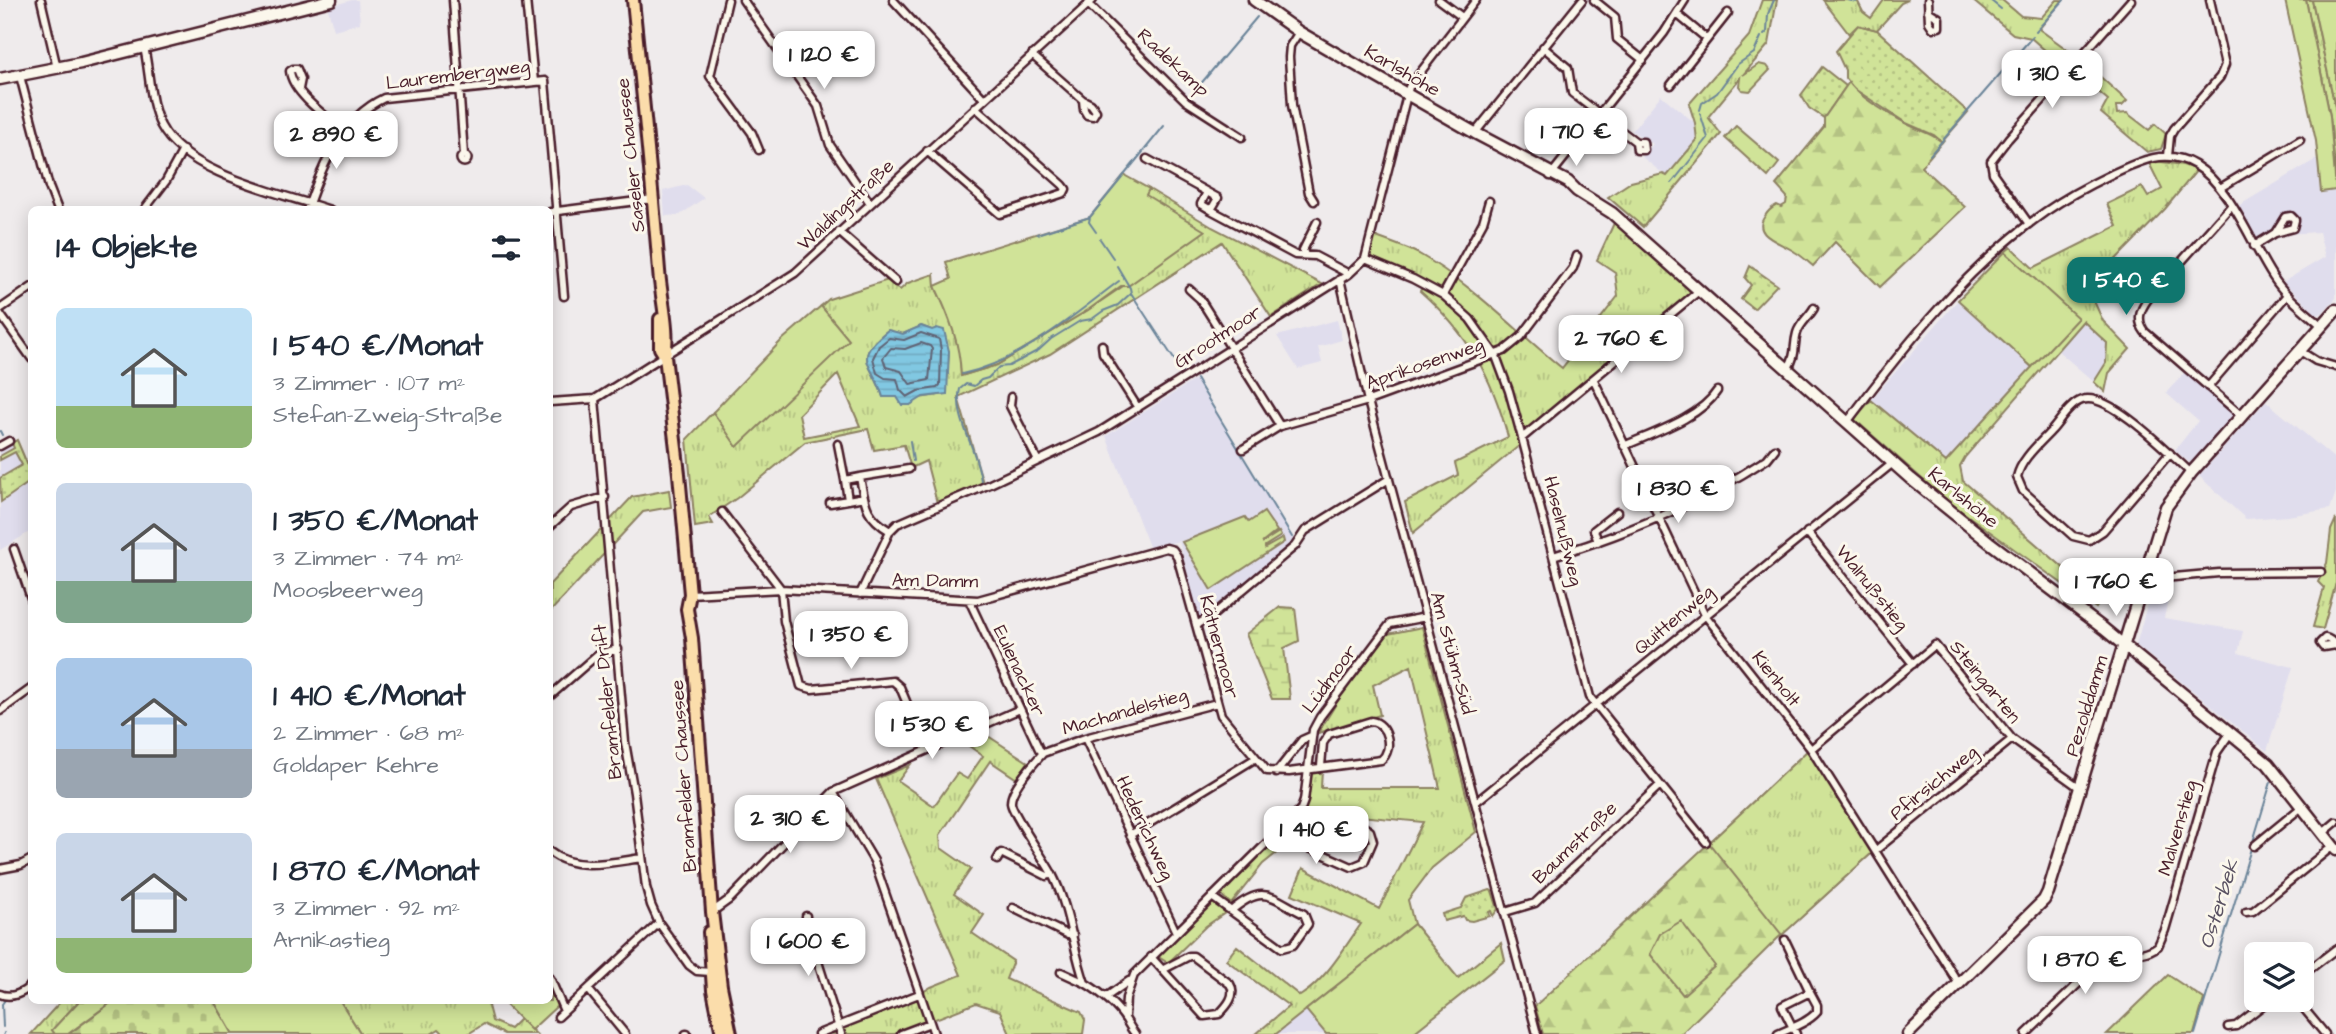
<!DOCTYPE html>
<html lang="de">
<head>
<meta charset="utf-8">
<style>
	:root { --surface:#fff; --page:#f2f2f3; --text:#1f2937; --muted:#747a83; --accent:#0f766e }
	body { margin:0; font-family:"Architects Daughter",sans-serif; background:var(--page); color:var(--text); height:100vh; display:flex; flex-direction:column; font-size:26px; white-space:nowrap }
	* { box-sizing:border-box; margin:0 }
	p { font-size:23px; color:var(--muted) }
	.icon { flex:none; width:38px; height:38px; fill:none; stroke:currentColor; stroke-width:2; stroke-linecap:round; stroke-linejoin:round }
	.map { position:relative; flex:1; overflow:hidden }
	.side { position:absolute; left:28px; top:206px; width:525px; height:798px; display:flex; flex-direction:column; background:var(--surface); border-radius:10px; box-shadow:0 4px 18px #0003 }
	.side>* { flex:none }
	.tools { position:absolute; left:2244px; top:942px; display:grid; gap:14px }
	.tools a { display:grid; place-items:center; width:70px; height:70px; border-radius:10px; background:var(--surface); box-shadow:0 4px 18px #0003; font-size:35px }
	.price { position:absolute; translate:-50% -60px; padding:0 16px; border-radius:14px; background:#fff; color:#222; font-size:23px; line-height:46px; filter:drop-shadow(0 2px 4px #0008) }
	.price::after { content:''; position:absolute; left:50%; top:42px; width:21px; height:16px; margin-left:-10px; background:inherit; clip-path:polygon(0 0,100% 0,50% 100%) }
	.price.active { background:var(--accent); color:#fff }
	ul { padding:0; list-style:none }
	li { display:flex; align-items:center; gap:21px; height:175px; padding:0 28px }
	li span { display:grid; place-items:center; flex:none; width:196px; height:140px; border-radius:10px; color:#555 }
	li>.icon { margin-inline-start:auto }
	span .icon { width:84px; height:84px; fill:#fffc; stroke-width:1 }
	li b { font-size:30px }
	h2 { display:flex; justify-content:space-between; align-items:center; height:84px; padding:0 28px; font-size:30px }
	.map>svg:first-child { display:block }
</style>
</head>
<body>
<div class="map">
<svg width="2336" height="1034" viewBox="0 0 2336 1034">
	<defs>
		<pattern id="grass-dots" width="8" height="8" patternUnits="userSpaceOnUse" patternTransform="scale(1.75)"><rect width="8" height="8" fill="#d0e398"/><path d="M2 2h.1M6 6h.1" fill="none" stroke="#b4c283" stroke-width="1.8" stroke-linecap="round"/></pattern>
		<pattern id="forest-firs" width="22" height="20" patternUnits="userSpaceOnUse" patternTransform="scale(1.75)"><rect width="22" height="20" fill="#d0e398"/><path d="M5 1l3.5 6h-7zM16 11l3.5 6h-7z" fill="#b4c283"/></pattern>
		<pattern id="wetland-marsh" width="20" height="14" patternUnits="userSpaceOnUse" patternTransform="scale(1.75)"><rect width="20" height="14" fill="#d0e398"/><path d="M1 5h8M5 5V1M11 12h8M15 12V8" fill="none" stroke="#b4c283"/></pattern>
		<pattern id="cemetery-stones" width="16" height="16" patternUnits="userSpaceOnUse" patternTransform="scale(1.75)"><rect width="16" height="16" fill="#d0e398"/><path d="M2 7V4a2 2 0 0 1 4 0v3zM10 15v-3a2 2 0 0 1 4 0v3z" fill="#b4c283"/></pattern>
		<pattern id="park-tufts" width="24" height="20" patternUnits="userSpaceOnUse" patternTransform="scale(1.75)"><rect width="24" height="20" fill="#d0e398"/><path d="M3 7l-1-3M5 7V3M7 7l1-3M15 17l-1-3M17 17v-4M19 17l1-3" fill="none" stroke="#b4c283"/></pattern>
		<pattern id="water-rules" width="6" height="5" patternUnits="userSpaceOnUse" patternTransform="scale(1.75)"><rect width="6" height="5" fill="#81c8e2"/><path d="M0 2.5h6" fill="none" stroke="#71abc2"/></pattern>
	</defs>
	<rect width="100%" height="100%" fill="#efebec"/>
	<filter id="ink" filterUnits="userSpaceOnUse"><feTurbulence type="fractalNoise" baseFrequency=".0143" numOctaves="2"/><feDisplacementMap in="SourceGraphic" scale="14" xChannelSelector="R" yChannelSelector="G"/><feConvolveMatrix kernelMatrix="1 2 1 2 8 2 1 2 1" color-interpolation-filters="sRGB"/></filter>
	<g filter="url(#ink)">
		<path fill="#e0dded" d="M352,0H358L360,23L334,30L328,9L331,6Z
			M1661,95L1695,123L1697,140L1667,177L1642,157L1653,144L1632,131Z
			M2318,158L2321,191L2336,190V298L2322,313L2317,315L2283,282L2325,257L2319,232L2284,234L2262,247L2238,206Z
			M687,185L704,198L680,215L665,216L663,191Z
			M1958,300L2032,367L1946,462L1871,400Z
			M1337,320L1342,340L1318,347L1322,363L1298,369L1277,336Z
			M2083,321L2107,343L2106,363L2094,382L2057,350Z
			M2185,372L2234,416L2191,464L2175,450L2198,421L2166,393Z
			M1196,379L1295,542L1202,619H1199L1179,541L1150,549L1106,436Z
			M2266,401L2336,460V492L2330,509L2288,516L2246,519L2199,476Z
			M17,440L32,473L31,531L0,550V446L9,441L12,443Z
			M2154,580L2171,586L2164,618L2243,631L2238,653L2293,667L2267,751L2136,645Z
			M1306,1010L1326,1034H1276Z"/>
		<path fill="url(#grass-dots)" stroke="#8d8162" stroke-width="2" d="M1858,25L1877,30L1968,112L1942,142L1934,135L1906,123L1853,88L1845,78V70L1836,51Z
			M1822,67L1846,86L1824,118L1809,108L1801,95Z
			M1750,266L1777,285L1754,309L1741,299L1751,285L1745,278Z
			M17,440L31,473V481L1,502L0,478L22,465L15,452L0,460V456L14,448L12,443Z
			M1490,890L1492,891L1498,909L1493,916L1491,911L1489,912L1490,916L1472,921L1465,920L1463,916L1444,921L1442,914L1461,908L1466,898Z"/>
		<path fill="url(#forest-firs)" stroke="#8d8162" stroke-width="2" d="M1849,82C1857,96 1892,116 1907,124C1919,131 1932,133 1942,142L1921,167L1965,207L1880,287L1835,242L1813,266C1807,261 1802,256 1795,252C1783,243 1750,236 1765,216C1768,211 1771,208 1777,205L1781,207L1786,204L1787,197L1776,185L1824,127V118Z
			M1808,750L1873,852L1777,939L1681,1034H1543L1535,1006Z"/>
		<path fill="url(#wetland-marsh)" stroke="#8d8162" stroke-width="2" d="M1280,607L1295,608L1299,641L1284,648L1290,699H1272L1246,634Z"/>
		<path fill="url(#cemetery-stones)" stroke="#8d8162" stroke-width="2" d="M113,1001H214L233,1034H69Z"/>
		<path fill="url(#park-tufts)" stroke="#8d8162" stroke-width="2" fill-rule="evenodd" d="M1762,0H1777L1769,44L1743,75L1759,64L1767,66L1770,70L1750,91L1742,90L1739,86L1740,78L1708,117L1721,134L1643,227L1608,197L1631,182L1663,174L1667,176L1697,140L1695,123L1689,104L1749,36Z
			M1823,0H1857L1863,12L1871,18L1884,0H1908L1901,3L1877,30L1858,25L1849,34Z
			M1972,0H2002L2021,16L2041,18L2057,0H2063L2039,29L2083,61L2127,101L2122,106H2116L2117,114L2127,113L2149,130L2155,124L2166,134L2161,149L2147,152L2101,113L2108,100L2067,65L2064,67L2031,38L2013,34Z
			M2306,0H2312L2336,111V184L2330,116Z
			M2155,161L2183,165L2197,170L2165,209L2088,288L2103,321L2130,349L2109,373L2105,392L2094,382L2106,363L2107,343L2083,321L1965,457L1960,466L1963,481L2101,600L2096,608L1946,500L1854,419L1871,400L1946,462L2032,367L2021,357L2077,318L2005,252L2011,247L2033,268L2117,226L2107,204L2142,187L2148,197L2162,189L2149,163Z
			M1149,189L1212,227L1322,284L1271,317L1222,242L1050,354L958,397L983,483L937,503L926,461L911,468L904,445L874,450L868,429L805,442L737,498L709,517L713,524L695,527L687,439L713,412L737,446L848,340L821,306L829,299L888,280L900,290L908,283L934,274L935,286L953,325L960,356L961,376L997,365L1088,310L1204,231L1145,195ZM921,326L932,330L949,351L946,394L919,398L910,405L897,397H883C873,362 850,360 888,330L903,334ZM838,374L860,426L804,437L799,414Z
			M1615,221L1694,291L1518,437L1520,445L1413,533L1405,502L1458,475L1455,463L1508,437C1492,376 1468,334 1420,291L1426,282L1369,256L1374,236C1389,242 1405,247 1419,254C1472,284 1515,330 1562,368L1618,296L1615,272L1597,260Z
			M669,490L671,507L643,512L550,612V584L632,497Z
			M2336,519V583L2323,629L2313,627L2324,588L2318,582L2327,563L2331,530Z
			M1422,627L1476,832L1432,868L1408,900L1414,924L1276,1034H1256L1289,1006L1226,960L1237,946L1300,996C1326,980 1344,948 1361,924L1292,894L1303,868L1379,909L1423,822L1318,812L1294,837L1284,831C1312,805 1308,807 1310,770L1322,769L1321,788H1440L1411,666L1373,685L1380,715L1318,733L1339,699L1388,634Z
			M982,732L1028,762L1017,779L990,761L940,835L941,848L971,869L954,894L984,915L972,933L1013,961L1006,979L1081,1012L1085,1020L1083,1034H1010L1000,1011L976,1003L897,1034H827L910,1000L931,987L961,975L876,779L910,765L898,781L934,806L957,773L967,779L983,756L962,741Z
			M1808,750L1873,852L1782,935L1709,843Z
			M1280,836L1289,843L1263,864L1231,904L1220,894Z
			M1215,900L1228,911L1206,926L1168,963L1157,956Z
			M1681,921L1715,966L1683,995L1650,954L1660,934Z
			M61,1001H79L52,1030L55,1034H31Z
			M340,1001H491L488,1006L492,1021L510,1029L520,1019L536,1034H504L484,1024L468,1034H444L439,1029L431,1034H361Z"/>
		<path fill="#d0e398" stroke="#8d8162" stroke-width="2" d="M2285,0H2306L2330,116L2336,190L2321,192L2316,141Z
			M2312,0H2336V111Z
			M1736,126L1779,163L1768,177L1725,138Z
			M1124,175L1149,189L1146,195L1205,231L1128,286H1121L1088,310L997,365L961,376C960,343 949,316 935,286L951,279L946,262L1090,217Z
			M2005,252L2078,318L2032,367L1958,300Z
			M821,306L849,340L737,447L713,412L782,340Z
			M1264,512L1277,531L1262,543L1279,532L1281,536L1265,546V548L1283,538L1284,542L1211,590L1182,542L1245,517L1249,522Z
			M1414,924L1458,978L1501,943L1505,960L1412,1034H1326L1306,1010Z
			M2168,975L2204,999L2194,1034H2107Z
			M550,990L557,1006L531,1030L502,1001H550Z
			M79,1001H113L68,1034H55L52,1030Z
			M214,1001H340L361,1034H233Z"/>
		<path fill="url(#water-rules)" stroke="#6b8499" stroke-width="2" d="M921,326L932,330L937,328L944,330L949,351L947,394L923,397L910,405H902L897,397H883C873,362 850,360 888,330L903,334Z"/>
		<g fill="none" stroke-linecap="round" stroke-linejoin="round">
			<path stroke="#606374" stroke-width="2" d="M921,333L939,339L941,350L940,385L937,388L918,391L907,397L900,390L897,379L885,378L877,373L873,358L879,346L889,338L904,340Z
				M921,343L930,346L932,349L929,380L910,384L901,371L886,367L883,358L891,348L905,349Z"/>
			<path stroke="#6b8499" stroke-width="2" d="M1848,0L1856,2
				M1990,0L2001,9
				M2036,31L2064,0
				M1764,35L1767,32L1768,14L1774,0
				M1188,99L1257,17
				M1700,110L1702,103L1717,93L1738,64L1754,53L1761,37
				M1930,155L2033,36
				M1672,183L1708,138L1700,113
				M1096,232L1089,222L1090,217L1164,126
				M1037,234L1090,217
				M1100,239L1113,258
				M1117,266L1130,288L1131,293L1183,373
				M962,374C1023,360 1071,317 1119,281
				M1196,379L1292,537
				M0,431L2,435
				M910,441L913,461
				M981,482C979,453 953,416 960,389L966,384L974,386L981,380L988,378L999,367L1009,366L1039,350L1051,339L1080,321L1092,319L1103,311L1118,305L1131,293
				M3,1027L2,1004L5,1000
				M4,1034V1033
				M2195,1034L2271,782"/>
			<g stroke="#4a1f2b" stroke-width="11">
				<path id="street" d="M41,0L57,68
					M453,0L464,155
					M526,0L534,82
					M728,0L710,76L752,133L759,150
					M743,0L818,106L830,145L870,203
					M893,0L984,99
					M1439,0L1462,17
					M1594,0L1615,17L1617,39L1643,60
					M1928,0L1929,22L1933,28L1939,27V18L1928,11
					M1088,4L1186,101L1242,137
					M1678,15L1707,39
					M1299,32L1290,46L1289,57L1292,105L1309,193L1314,201
					M144,47C150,73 149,102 161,126C187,175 281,193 330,210
					M1543,47L1568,68L1572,93L1636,142L1637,150H1644L1643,142H1636
					M1032,55L1083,100L1091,104L1096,111L1093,116L1087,115L1084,110L1083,100
					M20,76L49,187L58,210
					M1671,85L1728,13
					M299,89L301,79L297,69H293L290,71C292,93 328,118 344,131
					M1475,133L1582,0
					M927,151L1000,214L1064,193L1066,189L1063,185L975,107
					M460.5 159a3.5 3.5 0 1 1 7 0a3.5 3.5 0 1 1-7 0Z
					M2168,156L2170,136L2174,129L2220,77L2225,65L2210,0
					M1147,159L1207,192
					M1550,176L1664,33L1685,0
					M2220,188L2300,140
					M2231,206L2148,299C2140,310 2136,320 2145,332L2242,416
					M144,210L166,181L183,150
					M307,210C321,168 341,118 384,98L545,81L564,296
					M1211,210L1201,204L1207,192L1218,198L1211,210L1295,255L1315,256L1349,274
					M550,212L653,199
					M2029,224L1993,173L1991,161L2008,139L2131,0
					M839,232L896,282
					M2254,246L2275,233L2293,228L2295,220L2291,216L2285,217L2275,233
					M1305,255L1303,250L1317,222
					M1365,259L1413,279L1443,295L1470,319L1496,356L1509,391L1522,438L1590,697L1706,842
					M1340,279L1368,401L1537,1034
					M1189,289L1200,299L1280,426
					M1443,295L1483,222L1489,201
					M0,309L32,287
					M0,314L32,359
					M1102,345L1103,353L1138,408
					M2300,351L2316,361L2336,367
					M1788,368C1797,354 1793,347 1797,333C1800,323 1809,317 1814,308
					M1594,380L1705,615L1811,749L1959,984
					M2208,387L2287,295
					M1011,397L1010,406L1038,461
					M595,399L625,742L634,793L646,887L651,905L659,923L689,965L697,971L711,972
					M550,402L595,399L795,273L1093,0
					M1848,421C1905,345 1967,267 2045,212C2065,198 2087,186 2110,175C2137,162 2166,147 2195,165C2231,187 2250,242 2273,277C2286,297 2305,311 2322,326
					M1522,438L1700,290
					M838,444L845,480
					M0,446L9,441
					M1624,446C1653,433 1700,418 1717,391
					M1243,449L1280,426L1368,401L1504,351L1521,337L1573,268L1577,256
					M2170,453L2103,531L2089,540L2073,536L2023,491L2017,477C2021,459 2039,444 2052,430C2060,421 2070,404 2082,400C2108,390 2172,456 2191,473
					M860,477L909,469
					M864,497L848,500L845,480L860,477C865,504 865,516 890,531
					M830,503L848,500
					M722,512L781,589L784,621L801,686L812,689L893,681L900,687L926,749
					M550,526L571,507L605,497
					M1807,532L1913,664
					M1598,542L1594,530L1617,512
					M14,549L32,601
					M1553,556C1630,533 1700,503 1767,459L1775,449
					M2145,577L2152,579L2219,573L2321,572
					M690,594L781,589L978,600L1166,548L1173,550L1177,556L1221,715L1267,771L1289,772L1381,760C1394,750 1388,723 1371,721L1329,734L1323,743L1321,766
					M860,594L890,531L897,524L990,484L1099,432L1349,274L1365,259L1409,87L1476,0
					M969,600L1039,749L1043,753
					M1196,625L1213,615L1295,546L1305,531L1389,479
					M2335,645L2323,647L2320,643L2325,638C2330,639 2333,642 2336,646
					M550,696L598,654L618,649
					M0,711L32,688
					M1085,738L1176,932
					M1811,749L1935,645L2012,739L2080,788
					M1043,753C1033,764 1010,789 1011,803C1012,814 1045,860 1052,874C1070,909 1072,946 1085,983C1100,992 1117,1006 1126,1020C1129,1025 1131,1029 1135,1034
					M1043,753L1085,738L1217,703
					M1276,773L1302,740L1311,736
					M833,792L874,861L934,1034
					M1476,802L1893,463
					M1278,832L1287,838L1352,867L1364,862L1373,841L1370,831L1364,827L1319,820L1294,841
					M2323,833L2336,822
					M1130,835L1256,758
					M2254,846L2303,806
					M1876,850L2012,739
					M550,852C575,872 613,862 642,858
					M997,860L1001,853L1047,876L1052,874
					M0,869L21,865L32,859
					M1212,897L1282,948L1293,945L1308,924L1304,914C1270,897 1264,883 1231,911
					M1013,908L1068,935H1073
					M712,912L730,899L833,792L1020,709
					M1505,912L1535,903L1660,785
					M2246,912L2253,911L2333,846
					M806,916V924L841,1034
					M1785,940L1810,992
					M1151,957L1204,1016L1219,1014C1227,1006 1237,995 1230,984L1193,956H1189L1164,969
					M1061,972L1085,983
					M2301,976L2336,949
					M550,978L564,1011
					M588,989L625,1034
					M0,994C11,999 24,993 32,984
					M1106,997L1129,981
					M2296,999L2325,1034
					M1125,1016L1126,998L1134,975L1301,809L1304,801L1313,730L1320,717L1390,624L1426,617
					M558,1017L659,923
					M2228,1027L2236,1026L2271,999
					M686,1034H687
					M818,1034L919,994
					M901,1034L930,1023
					M1778,1034C1791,1028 1807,1023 1817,1012V1005L1810,992L1782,1006L1796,1034
					M2026,1034L2107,956C2127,946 2137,961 2158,946L2165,930L2217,752L2231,732"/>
			</g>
			<g stroke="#4a1f2b" stroke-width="15">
				<path id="secondary" d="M1254,0L1299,32L1361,68L1475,133L1568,182L1577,191L1612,213L1911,479L1989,542L2104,629L2268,764L2336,850
					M0,79L81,63L331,0
					M1908,1034L2044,900L2048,892L2166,507L2191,473L2336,310"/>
			</g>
			<g stroke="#4a1f2b" stroke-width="16">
				<path id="primary" d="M633,0C642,90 652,181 659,271C661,298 670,331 665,356L679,474L690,594L687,609L692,638L712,912L721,986L731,1034
					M660,319V348L665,356
					M709,932L713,990L722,1034"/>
			</g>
			<use href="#street" stroke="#fbf7ec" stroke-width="6"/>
			<use href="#secondary" stroke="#fbf7ec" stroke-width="10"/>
			<use href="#primary" stroke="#fbddab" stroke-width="10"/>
		</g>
	</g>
	<g text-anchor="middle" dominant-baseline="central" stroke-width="6" stroke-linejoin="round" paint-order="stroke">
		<g font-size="19" fill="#4a1f2b" stroke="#fbf7ec">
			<text transform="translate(1173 63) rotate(43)">Radekamp</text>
			<text transform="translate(1402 71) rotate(30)">Karlshöhe</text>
			<text transform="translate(458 75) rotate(-7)">Laurembergweg</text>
			<text transform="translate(631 155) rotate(-96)">Saseler Chaussee</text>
			<text transform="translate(846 205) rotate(-43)">Waldingstraße</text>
			<text transform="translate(1218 337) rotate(-33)">Grootmoor</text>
			<text transform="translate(1425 364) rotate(-19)">Aprikosenweg</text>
			<text transform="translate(1963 498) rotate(39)">Karlshöhe</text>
			<text transform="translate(1563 531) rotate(76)">Haselnußweg</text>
			<text transform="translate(935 581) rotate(1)">Am Damm</text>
			<text transform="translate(1872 588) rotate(51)">Walnußstieg</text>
			<text transform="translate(1674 620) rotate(-40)">Quittenweg</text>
			<text transform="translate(1219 647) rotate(75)">Kätnermoor</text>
			<text transform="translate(1452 653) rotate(75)">Am Stühm-Süd</text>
			<text transform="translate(1019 671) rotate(65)">Eulenacker</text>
			<text transform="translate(1330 679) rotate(-54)">Lüdmoor</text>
			<text transform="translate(1776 679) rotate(51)">Kienholt</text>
			<text transform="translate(1985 682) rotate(51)">Steingarten</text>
			<text transform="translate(608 702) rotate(-96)">Bramfelder Drift</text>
			<text transform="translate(2087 706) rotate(-73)">Pezolddamm</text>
			<text transform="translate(1125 712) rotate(-16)">Machandelstieg</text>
			<text transform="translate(684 776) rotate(-94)">Bramfelder Chaussee</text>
			<text transform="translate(1934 783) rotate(-39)">Pfirsichweg</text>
			<text transform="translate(1145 828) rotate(65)">Hederichweg</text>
			<text transform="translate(2178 828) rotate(-74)">Malvenstieg</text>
			<text transform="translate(1575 843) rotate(-44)">Baumstraße</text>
		</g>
		<g font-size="21" font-style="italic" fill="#5a5262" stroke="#fbf7ec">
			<text transform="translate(2219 904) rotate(-73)">Osterbek</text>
		</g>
	</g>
</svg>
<div class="tools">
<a><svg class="icon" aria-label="layers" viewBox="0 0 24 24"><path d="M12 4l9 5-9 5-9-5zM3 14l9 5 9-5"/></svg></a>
</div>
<b class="price" style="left:824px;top:91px">1 120 €</b>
<b class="price" style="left:2052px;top:110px">1 310 €</b>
<b class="price" style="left:1576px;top:168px">1 710 €</b>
<b class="price" style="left:336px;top:171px">2 890 €</b>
<b class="price active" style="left:2126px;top:317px">1 540 €</b>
<b class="price" style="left:1621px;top:375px">2 760 €</b>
<b class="price" style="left:1678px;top:525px">1 830 €</b>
<b class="price" style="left:2116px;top:618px">1 760 €</b>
<b class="price" style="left:851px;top:671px">1 350 €</b>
<b class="price" style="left:932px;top:761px">1 530 €</b>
<b class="price" style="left:790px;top:855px">2 310 €</b>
<b class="price" style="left:1316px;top:866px">1 410 €</b>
<b class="price" style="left:808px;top:978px">1 600 €</b>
<b class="price" style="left:2085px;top:996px">1 870 €</b>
<section class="side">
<h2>14 Objekte<svg class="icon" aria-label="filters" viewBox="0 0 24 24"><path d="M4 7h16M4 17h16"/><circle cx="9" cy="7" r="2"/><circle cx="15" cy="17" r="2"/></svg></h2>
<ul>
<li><span style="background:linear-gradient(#bfe0f5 70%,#8fb573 0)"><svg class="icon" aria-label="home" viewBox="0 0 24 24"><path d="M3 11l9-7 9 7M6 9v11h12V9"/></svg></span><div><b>1 540 €/Monat</b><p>3 Zimmer · 107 m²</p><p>Stefan-Zweig-Straße</p></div></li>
<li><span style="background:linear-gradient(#c9d6e8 70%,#7fa58c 0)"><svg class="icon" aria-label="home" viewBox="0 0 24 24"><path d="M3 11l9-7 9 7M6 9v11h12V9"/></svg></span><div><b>1 350 €/Monat</b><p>3 Zimmer · 74 m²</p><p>Moosbeerweg</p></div></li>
<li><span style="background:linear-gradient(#a9c7e8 65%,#9aa5b1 0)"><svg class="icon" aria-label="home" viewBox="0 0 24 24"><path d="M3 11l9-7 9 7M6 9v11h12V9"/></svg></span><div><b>1 410 €/Monat</b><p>2 Zimmer · 68 m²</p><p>Goldaper Kehre</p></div></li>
<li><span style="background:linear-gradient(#c9d6e8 75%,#8fb573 0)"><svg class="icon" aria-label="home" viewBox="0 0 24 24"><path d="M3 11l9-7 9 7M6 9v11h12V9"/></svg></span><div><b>1 870 €/Monat</b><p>3 Zimmer · 92 m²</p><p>Arnikastieg</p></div></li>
</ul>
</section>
</div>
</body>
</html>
